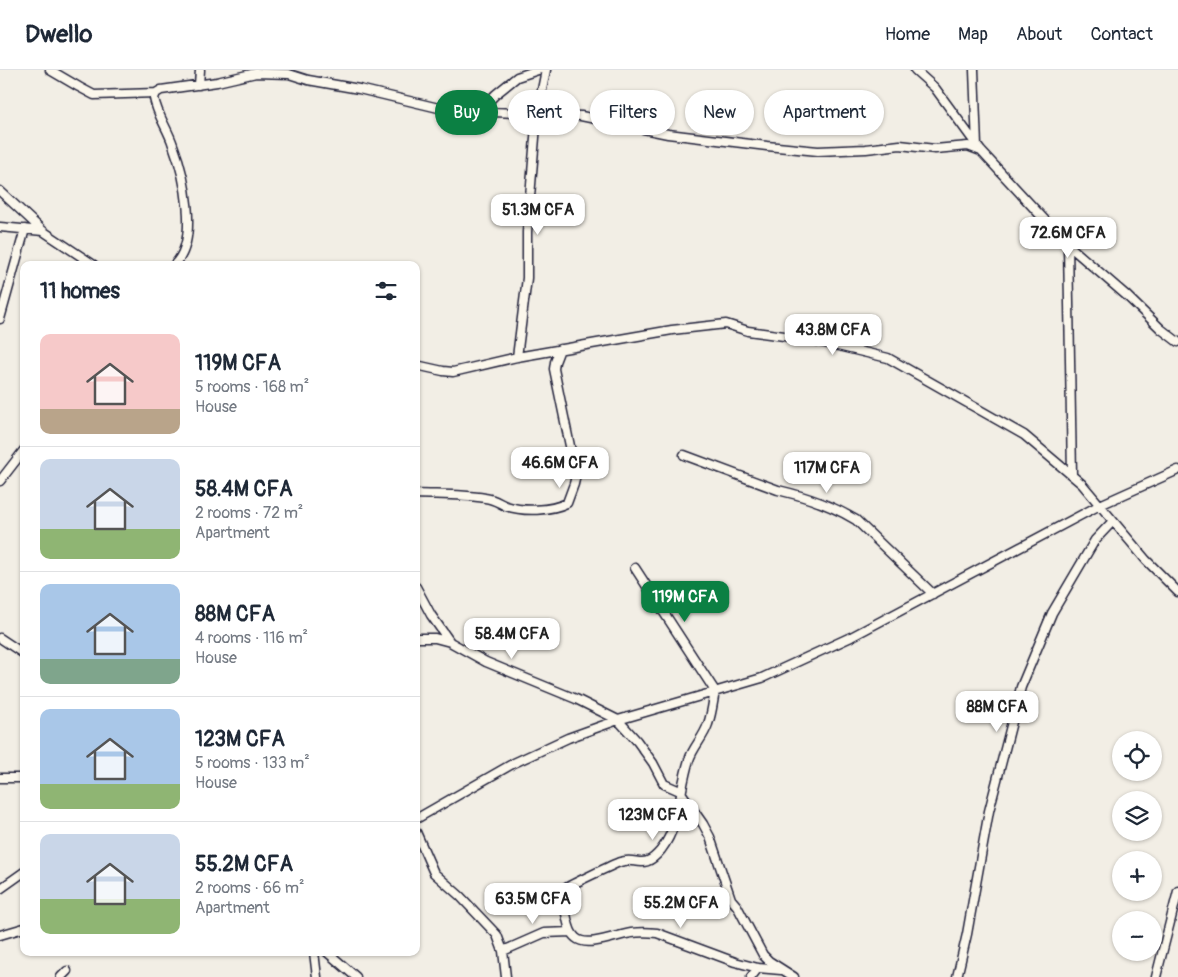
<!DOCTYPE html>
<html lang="en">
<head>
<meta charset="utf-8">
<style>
	:root { --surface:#fff; --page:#f2f2f3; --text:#1f2937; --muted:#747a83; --line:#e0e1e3; --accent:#0b8043 }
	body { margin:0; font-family:Pangolin,sans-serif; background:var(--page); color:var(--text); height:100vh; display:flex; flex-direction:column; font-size:19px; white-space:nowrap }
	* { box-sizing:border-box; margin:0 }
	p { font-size:16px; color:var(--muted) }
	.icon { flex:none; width:28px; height:28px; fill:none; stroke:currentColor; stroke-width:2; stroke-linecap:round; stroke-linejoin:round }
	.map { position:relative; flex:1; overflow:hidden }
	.sheet { position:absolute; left:20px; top:191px; width:400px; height:695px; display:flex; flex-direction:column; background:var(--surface); border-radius:10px; box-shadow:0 1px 4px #0004 }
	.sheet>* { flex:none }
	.hud { position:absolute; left:435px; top:20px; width:475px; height:45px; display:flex; gap:10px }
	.fabs { position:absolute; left:1112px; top:661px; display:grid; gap:10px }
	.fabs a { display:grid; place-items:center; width:50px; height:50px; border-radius:50%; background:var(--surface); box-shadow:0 1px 4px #0004; font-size:25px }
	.price { position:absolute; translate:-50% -42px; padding:0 11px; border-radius:10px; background:#fff; color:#222; font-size:16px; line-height:32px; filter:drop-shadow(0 1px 2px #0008) }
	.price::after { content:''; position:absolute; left:50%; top:30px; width:15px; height:11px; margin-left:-8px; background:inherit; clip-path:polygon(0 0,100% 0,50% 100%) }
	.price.on { background:var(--accent); color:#fff }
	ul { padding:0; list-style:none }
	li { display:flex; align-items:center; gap:15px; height:125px; padding:0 20px }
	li+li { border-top:1px solid var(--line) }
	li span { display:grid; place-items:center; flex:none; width:140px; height:100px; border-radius:10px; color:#555 }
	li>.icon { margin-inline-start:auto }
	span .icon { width:60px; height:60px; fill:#fffc; stroke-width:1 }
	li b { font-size:21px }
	h2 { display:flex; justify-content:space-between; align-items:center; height:60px; padding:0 20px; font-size:21px }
	.chip { padding:0 18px; border-radius:22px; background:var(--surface); box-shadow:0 1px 4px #0004; font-size:18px; line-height:45px }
	.chip.on { background:var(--accent); color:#fff }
	header { display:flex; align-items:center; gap:30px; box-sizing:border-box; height:70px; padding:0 25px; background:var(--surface); border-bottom:1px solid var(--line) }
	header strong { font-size:24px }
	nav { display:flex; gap:28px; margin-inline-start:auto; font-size:18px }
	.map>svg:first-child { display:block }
</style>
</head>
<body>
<header>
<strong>Dwello</strong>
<nav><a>Home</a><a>Map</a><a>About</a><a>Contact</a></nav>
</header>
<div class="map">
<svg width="1178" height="907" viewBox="0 0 1178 907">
	<rect width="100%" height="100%" fill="#f2eee5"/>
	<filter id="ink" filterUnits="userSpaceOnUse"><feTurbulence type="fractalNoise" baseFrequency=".02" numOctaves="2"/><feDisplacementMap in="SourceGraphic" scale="10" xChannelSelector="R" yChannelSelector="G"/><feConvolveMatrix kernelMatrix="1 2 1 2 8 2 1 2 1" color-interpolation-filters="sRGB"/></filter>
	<g filter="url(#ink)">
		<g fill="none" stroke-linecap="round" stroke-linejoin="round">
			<g stroke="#22223b" stroke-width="11">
				<path id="minor" d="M50,0L79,17L94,25L156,23
					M915,0L935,18L981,81L1068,175L1127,226L1161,259L1178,272
					M974,0L977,76
					M199,15L200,0
					M479,41L496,24L517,7L538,0
					M0,121L43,161L94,195
					M0,157L43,161
					M1068,175L1072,405
					M174,195C200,171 184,104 173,75C168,59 157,45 154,28L156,23L161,20L217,12L256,3L289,4L308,10L359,19L447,40L581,46L668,64L767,76L818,81L866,79L900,75L935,79L968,76L981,81
					M0,249L25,159
					M517,287L527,208V162L537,44L546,0
					M416,295L443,301L453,302L517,287L672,260L726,254L748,261L813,270L888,288L1024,365L1082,414L1146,490L1178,522
					M684,385L778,420C804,426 833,436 856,450L933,524
					M0,411L24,380
					M416,424C439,425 462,424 485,428C494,429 499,433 506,436C524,442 550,441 567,433L574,414L576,405L554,299L555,292L560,279
					M635,498L715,621C713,631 712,643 708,654C704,667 693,677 689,690C679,720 681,754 661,780C643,802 637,786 620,792C614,794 568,816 566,818C562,826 564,837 566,844C568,852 569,863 576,868C587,878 617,865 631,863C640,862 648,862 657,863L735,892L758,898L781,900
					M416,517L431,545L450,572L486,592L576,629L618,650L637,671L653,693L664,714L680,721L703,754L710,767L731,829L737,836L763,885L769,891L794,907
					M0,568L24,584
					M416,568H435L450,572
					M0,708H24
					M416,749L514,693L568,668L618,650L762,608L851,567L1100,435L1178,400
					M416,762L434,803L460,826L497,865L503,881L506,907
					M0,819L24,802
					M0,865L24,858
					M503,881L544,863L571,862
					M314,882L317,907
					M327,882L356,907
					M61,907L67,901
					M751,907L758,898
					M957,907L967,864L989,741L1021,617L1052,543L1095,470L1113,451
					M1156,907L1178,821"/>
			</g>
			<use href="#minor" stroke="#fbf7ec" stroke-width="8"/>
		</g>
	</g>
</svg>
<div class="fabs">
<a><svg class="icon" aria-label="locate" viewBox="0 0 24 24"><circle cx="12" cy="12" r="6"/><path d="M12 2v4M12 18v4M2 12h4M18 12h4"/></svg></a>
<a><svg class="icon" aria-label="layers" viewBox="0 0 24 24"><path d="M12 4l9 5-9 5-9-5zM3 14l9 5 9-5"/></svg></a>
<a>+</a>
<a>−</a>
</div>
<b class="price" style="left:538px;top:166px">51.3M CFA</b>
<b class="price" style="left:1068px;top:189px">72.6M CFA</b>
<b class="price" style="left:833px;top:286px">43.8M CFA</b>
<b class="price" style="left:560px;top:419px">46.6M CFA</b>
<b class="price" style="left:827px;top:424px">117M CFA</b>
<b class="price on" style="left:685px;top:553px">119M CFA</b>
<b class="price" style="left:512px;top:590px">58.4M CFA</b>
<b class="price" style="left:997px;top:663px">88M CFA</b>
<b class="price" style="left:653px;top:771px">123M CFA</b>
<b class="price" style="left:533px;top:855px">63.5M CFA</b>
<b class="price" style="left:681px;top:859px">55.2M CFA</b>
<div class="hud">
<a class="chip on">Buy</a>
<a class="chip">Rent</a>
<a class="chip">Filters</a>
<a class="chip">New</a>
<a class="chip">Apartment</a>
</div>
<section class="sheet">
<h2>11 homes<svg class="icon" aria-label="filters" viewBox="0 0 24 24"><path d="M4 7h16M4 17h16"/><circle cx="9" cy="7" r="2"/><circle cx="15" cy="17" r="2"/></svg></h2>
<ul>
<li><span style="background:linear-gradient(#f6c9c9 75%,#b9a48a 0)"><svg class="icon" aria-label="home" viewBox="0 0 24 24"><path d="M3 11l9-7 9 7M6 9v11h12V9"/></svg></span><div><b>119M CFA</b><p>5 rooms · 168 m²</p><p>House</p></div></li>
<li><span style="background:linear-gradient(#c9d6e8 70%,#8fb573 0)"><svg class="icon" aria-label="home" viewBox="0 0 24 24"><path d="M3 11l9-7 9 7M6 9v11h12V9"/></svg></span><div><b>58.4M CFA</b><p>2 rooms · 72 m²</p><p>Apartment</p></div></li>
<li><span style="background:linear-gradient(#a9c7e8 75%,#7fa58c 0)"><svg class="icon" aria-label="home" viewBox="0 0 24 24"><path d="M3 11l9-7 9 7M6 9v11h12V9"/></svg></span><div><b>88M CFA</b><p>4 rooms · 116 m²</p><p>House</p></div></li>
<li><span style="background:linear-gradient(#a9c7e8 75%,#8fb573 0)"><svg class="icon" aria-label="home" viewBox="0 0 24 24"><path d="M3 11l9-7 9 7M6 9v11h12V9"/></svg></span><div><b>123M CFA</b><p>5 rooms · 133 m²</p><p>House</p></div></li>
<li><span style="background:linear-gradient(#c9d6e8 65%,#8fb573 0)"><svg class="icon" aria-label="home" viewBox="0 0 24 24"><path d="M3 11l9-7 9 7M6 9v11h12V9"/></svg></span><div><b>55.2M CFA</b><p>2 rooms · 66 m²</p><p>Apartment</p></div></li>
</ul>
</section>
</div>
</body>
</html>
